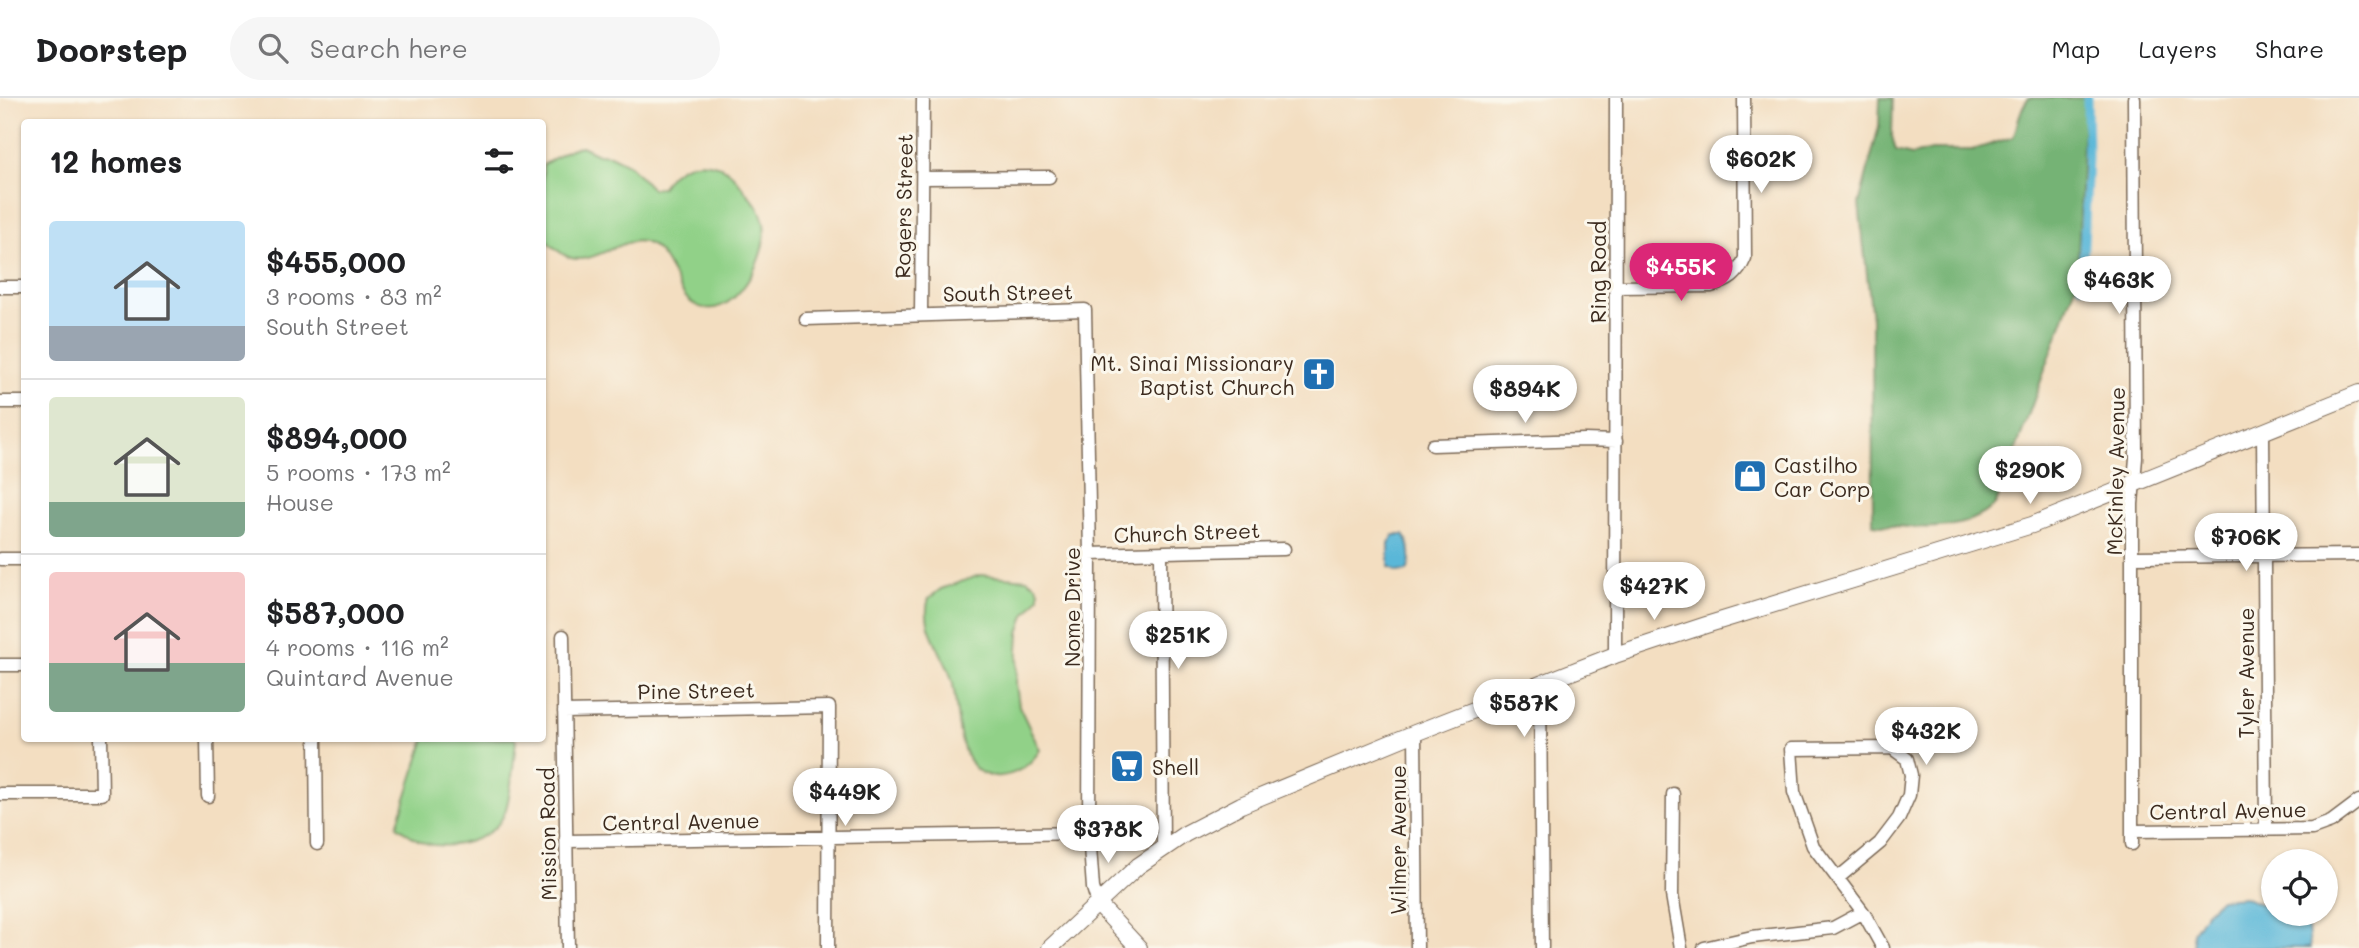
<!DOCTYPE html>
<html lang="en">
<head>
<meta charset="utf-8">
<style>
	:root { --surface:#fff; --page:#f6f6f6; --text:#202124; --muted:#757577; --line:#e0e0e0; --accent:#db2777 }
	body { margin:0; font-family:Mali,sans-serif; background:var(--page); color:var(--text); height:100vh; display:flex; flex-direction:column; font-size:26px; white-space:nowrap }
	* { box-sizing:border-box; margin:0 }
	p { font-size:23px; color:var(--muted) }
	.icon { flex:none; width:38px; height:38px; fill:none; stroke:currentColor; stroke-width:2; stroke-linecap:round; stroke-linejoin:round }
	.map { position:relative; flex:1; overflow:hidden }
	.details { position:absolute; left:21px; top:21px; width:525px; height:623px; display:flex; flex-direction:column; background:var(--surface); border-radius:7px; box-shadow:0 2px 5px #0004 }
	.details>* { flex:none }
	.tools { position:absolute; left:2261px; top:751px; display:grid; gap:14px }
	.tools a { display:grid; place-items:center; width:77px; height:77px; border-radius:50%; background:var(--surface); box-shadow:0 2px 5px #0004; font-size:35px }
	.price { position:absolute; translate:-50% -60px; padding:0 16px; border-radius:24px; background:#fff; color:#222; font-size:23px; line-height:46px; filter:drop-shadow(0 2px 4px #0008) }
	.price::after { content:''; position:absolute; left:50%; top:42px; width:21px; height:16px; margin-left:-10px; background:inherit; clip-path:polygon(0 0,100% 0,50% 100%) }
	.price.current { background:var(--accent); color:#fff }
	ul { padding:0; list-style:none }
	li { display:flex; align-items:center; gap:21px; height:175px; padding:0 28px }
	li+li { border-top:2px solid var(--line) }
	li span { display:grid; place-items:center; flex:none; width:196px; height:140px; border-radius:7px; color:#555 }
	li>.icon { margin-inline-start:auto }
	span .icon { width:84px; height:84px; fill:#fffc; stroke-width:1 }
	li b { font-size:30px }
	h2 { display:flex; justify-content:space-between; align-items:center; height:84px; padding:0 28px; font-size:30px }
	header { display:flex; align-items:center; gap:42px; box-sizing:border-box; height:98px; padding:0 35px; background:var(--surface); border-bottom:2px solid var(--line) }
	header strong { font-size:33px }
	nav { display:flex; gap:38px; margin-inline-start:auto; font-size:24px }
	.search { width:490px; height:63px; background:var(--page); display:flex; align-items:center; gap:18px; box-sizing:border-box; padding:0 24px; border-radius:38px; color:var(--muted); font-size:26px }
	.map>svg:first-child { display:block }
</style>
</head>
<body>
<header>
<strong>Doorstep</strong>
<div class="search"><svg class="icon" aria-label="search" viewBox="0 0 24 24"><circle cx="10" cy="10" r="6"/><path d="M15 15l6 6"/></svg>Search here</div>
<nav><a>Map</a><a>Layers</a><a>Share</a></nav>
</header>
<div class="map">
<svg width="2359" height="850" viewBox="0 0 2359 850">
	<rect width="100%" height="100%" fill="#fbf7ec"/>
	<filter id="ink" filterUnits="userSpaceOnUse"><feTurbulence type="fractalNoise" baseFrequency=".0143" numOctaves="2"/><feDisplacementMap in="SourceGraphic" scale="14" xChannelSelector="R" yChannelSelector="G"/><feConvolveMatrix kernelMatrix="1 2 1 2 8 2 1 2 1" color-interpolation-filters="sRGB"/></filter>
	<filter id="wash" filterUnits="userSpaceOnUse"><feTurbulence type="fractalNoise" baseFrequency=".00686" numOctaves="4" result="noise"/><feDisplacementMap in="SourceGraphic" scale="28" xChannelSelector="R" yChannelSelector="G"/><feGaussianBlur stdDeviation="1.57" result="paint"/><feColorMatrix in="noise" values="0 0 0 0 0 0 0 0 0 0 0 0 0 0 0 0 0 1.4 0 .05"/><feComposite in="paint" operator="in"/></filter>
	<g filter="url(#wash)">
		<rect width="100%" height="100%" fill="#f3dec1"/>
		<path fill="#91d188" stroke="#667e53" stroke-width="2" d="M581,48L598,56L610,57L628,66L652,91L662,89C675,66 701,57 725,71C734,76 740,86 746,94C753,102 760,110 763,121C773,152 733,232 692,205C675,193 671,158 649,146C626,133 594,170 568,159C559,155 550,146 543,140V67L570,51Z
			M980,477L1027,481L1036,487L1039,493V499L1025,517L1019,535L1016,586L1019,608L1040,652C1031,666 1018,676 1001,678C953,683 960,611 952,582C945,555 919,530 929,500L941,491Z
			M425,641L514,640L516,643C513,665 512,694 505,714C495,742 451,753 425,745C415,742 406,734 397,728Z"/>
		<path fill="#74b374" stroke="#586e49" stroke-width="2" d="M1880,0H1893L1892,38L1896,53L1912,57L1931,52H1973L2013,39C2018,28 2020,8 2029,0H2085L2077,184L1996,406C1964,437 1914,430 1873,426L1872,221L1859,106L1879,28Z"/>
		<path fill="#5ab7d8" stroke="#4a707b" stroke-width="2" d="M1394,437H1404C1411,445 1412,463 1407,473L1397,474L1389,469V446Z
			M2244,799L2273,811V816H2283L2308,830L2310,850H2194L2193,834L2206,814L2220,801Z"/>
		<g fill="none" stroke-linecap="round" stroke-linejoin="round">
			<path stroke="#5ab7d8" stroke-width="9" d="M2082,188L2088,60L2087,0"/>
		</g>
	</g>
	<g filter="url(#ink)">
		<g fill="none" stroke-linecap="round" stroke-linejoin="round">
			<g stroke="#7b6957" stroke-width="15">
				<path id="minor" d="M923,80L1049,79
					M0,189H24
					M1616,189L1711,188C1729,183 1738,177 1745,160L1744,0
					M921,216L923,0
					M806,221L1085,212L1090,456L1089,735L1093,790L1098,806
					M0,304H24
					M2263,334L2266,731
					M1433,347L1584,342L1616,343
					M1090,456L1284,451
					M1161,456L1163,749
					M2133,459L2359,457
					M0,461H24
					M563,538L568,850
					M1615,557L1616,0
					M0,567H24
					M1540,585L1542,850
					M564,614L829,609L828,850
					M1415,635L1417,850
					M207,640L208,698
					M316,640L317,746
					M0,696H102L101,640
					M1673,696L1672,797L1681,850
					M2132,733L2312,731L2331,724L2359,703
					M568,743L1089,735
					M2132,746V406L2136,360L2134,0
					M1838,780L1880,745L1899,720L1909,697L1911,677L1907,661L1892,650L1791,651L1794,694L1813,748L1863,814L1883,850
					M1704,850L1752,839L1833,830L1863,814"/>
			</g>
			<g stroke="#7b6957" stroke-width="18">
				<path id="major" d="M1098,806L1139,850
					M1050,850L1138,768L1185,736L1241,707L1415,635L1615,557L1706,527L2032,427L2359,295"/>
			</g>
			<use href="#minor" stroke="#fff" stroke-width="12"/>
			<use href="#major" stroke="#fff" stroke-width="16"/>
		</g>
	</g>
	<defs>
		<g id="church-square" transform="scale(1.75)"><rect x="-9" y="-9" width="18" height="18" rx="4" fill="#1f6fb2" stroke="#fbf7ec"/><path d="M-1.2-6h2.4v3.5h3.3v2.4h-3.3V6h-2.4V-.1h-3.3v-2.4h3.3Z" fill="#fff"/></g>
		<g id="shop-square" transform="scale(1.75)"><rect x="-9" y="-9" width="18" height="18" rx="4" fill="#1f6fb2" stroke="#fbf7ec"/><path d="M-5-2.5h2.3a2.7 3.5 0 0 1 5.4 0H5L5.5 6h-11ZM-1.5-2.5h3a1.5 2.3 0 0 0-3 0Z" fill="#fff"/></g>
		<g id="supermarket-square" transform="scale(1.75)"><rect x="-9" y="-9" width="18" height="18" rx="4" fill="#1f6fb2" stroke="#fbf7ec"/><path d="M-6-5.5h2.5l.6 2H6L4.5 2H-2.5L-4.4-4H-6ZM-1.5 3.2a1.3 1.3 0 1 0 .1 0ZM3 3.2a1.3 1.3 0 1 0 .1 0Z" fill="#fff"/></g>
	</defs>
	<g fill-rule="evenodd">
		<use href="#church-square" x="1319" y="276"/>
		<use href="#shop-square" x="1750" y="378"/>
		<use href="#supermarket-square" x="1127" y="668"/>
	</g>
	<g text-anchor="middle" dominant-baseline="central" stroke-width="6" stroke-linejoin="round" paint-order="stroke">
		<g font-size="21" fill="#3b2a1e" stroke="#fbf7ec">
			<text transform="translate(903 108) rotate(-89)">Rogers Street</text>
			<text transform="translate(1597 174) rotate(-90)">Ring Road</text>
			<text transform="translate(1008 194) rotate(-1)">South Street</text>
			<text transform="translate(2115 373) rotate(-89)">McKinley Avenue</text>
			<text transform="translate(1187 434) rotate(-2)">Church Street</text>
			<text transform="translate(1071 509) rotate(-90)">Nome Drive</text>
			<text transform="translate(2245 575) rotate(-90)">Tyler Avenue</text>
			<text transform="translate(696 592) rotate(-1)">Pine Street</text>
			<text transform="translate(2228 712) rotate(-1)">Central Avenue</text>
			<text transform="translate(681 723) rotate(-1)">Central Avenue</text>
			<text transform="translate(547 736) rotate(-91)">Mission Road</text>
			<text transform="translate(1397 742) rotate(-90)">Wilmer Avenue</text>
		</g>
		<g font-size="21" fill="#3b2a1e" stroke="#fbf7ec" text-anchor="start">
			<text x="1294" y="264" text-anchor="end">Mt. Sinai Missionary<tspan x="1294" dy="24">Baptist Church</tspan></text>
			<text x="1774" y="366">Castilho<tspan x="1774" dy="24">Car Corp</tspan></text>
			<text x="1152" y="668">Shell</text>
		</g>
	</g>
</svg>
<div class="tools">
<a><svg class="icon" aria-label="locate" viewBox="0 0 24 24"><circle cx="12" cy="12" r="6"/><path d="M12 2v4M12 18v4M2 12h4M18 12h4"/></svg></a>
</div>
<b class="price" style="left:1761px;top:97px">$602K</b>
<b class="price current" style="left:1681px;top:205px">$455K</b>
<b class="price" style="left:2119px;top:218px">$463K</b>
<b class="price" style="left:1525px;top:327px">$894K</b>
<b class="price" style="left:2030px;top:408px">$290K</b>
<b class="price" style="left:2246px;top:475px">$706K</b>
<b class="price" style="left:1654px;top:524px">$427K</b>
<b class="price" style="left:1178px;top:573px">$251K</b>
<b class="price" style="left:1524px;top:641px">$587K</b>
<b class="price" style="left:1926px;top:669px">$432K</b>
<b class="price" style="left:845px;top:730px">$449K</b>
<b class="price" style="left:1108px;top:767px">$378K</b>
<section class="details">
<h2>12 homes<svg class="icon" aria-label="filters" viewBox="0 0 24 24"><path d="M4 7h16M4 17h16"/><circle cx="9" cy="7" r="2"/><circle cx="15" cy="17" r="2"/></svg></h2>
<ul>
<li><span style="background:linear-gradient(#bfe0f5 75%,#9aa5b1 0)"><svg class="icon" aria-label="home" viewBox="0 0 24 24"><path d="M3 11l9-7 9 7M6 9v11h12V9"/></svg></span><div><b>$455,000</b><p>3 rooms · 83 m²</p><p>South Street</p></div></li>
<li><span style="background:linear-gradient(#dfe7d0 75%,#7fa58c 0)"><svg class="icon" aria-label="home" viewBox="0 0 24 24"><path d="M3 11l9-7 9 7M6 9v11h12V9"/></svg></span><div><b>$894,000</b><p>5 rooms · 173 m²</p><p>House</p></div></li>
<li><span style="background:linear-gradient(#f6c9c9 65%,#7fa58c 0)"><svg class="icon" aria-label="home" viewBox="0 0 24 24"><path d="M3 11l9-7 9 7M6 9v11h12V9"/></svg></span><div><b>$587,000</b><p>4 rooms · 116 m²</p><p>Quintard Avenue</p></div></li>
</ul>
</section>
</div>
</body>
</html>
